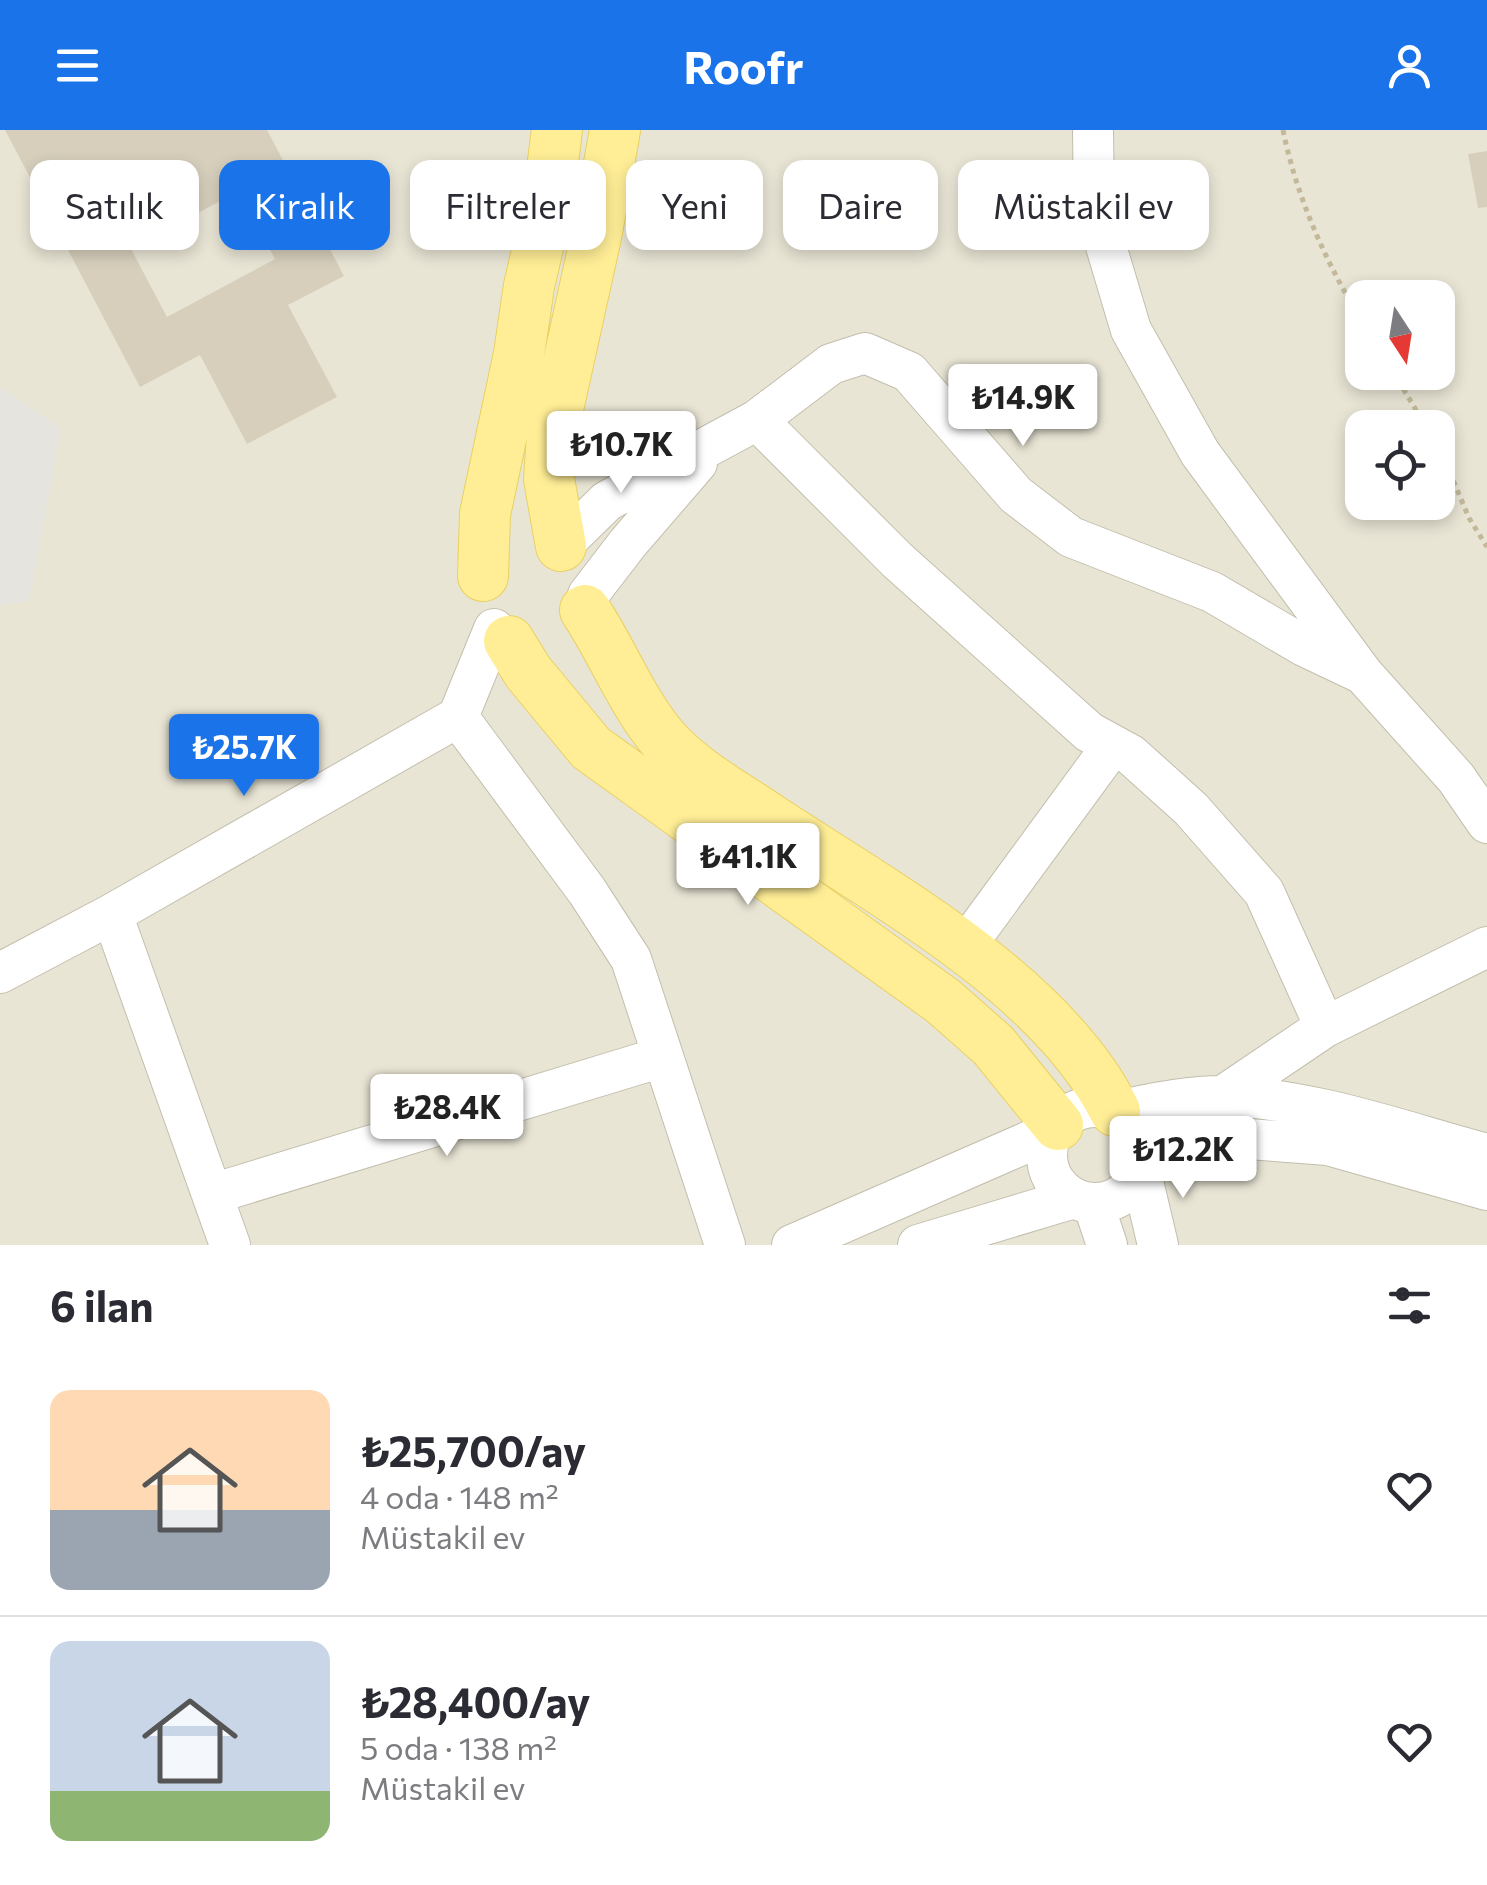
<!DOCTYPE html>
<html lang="tr">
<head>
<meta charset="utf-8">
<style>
	:root { --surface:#fff; --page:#f7f7f7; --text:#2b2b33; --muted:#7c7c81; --line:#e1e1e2; --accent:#1a73e8 }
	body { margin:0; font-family:Commissioner,sans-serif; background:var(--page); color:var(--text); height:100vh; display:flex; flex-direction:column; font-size:38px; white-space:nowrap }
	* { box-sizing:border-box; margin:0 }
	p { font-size:32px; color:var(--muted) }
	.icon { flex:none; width:55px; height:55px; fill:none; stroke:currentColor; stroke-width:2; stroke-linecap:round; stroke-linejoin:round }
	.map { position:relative; height:1115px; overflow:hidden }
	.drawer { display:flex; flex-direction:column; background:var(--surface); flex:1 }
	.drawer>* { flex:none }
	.banner { position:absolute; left:30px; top:30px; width:1428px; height:90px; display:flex; gap:20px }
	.needle { width:65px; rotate:168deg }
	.tools { position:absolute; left:1345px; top:150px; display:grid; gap:20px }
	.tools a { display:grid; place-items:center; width:110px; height:110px; border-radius:20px; background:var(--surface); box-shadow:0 5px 15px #0003; font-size:50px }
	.price { position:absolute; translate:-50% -85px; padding:0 22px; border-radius:10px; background:#fff; color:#222; font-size:32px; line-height:65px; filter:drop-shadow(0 2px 5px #0008) }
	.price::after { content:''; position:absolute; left:50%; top:60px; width:30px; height:22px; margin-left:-15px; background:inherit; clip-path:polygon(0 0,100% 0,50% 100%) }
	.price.current { background:var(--accent); color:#fff }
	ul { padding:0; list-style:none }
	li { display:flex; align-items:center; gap:30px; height:250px; padding:0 50px }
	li+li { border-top:2px solid var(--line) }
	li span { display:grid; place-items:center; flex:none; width:280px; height:200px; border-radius:20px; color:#555 }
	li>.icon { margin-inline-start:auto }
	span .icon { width:120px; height:120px; fill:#fffc; stroke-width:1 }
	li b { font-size:42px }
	h2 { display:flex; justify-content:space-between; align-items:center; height:120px; padding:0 50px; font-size:42px }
	.chip { padding:0 35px; border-radius:20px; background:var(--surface); box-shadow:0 5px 15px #0003; font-size:35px; line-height:90px }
	.chip.current { background:var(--accent); color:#fff }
	header { display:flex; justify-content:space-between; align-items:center; height:130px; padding:0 50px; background:var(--accent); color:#fff; font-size:45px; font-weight:700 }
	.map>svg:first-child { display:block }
</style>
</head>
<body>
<header><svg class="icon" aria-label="menu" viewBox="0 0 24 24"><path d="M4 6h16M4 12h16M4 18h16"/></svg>Roofr<svg class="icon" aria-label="person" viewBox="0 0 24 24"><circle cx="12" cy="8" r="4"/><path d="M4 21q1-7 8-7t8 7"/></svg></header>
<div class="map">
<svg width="1487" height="1115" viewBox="0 0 1487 1115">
	<rect width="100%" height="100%" fill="#f4f2e7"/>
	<path fill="#e9e5d5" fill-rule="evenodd" d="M0,0H1487V1115H0ZM1362,168H1438V242H1362ZM1362,298H1438V372H1362Z"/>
	<path fill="#e5e4df" d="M0,257L61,298L29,471L0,475Z"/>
	<path fill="#d7cfbc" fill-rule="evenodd" d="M5,0H267L344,146L288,175L337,267L247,314L200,225L140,257ZM239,61L275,129L167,187L131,119Z
		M1487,21V77L1478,78L1468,24Z"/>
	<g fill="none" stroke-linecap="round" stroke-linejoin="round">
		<g stroke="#c3beac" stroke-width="42">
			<path id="minor" d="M1093,0L1094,76L1131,200L1200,323L1363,544L1456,648L1487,693
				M757,290L897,430L1089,602L1131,625L1191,679L1264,762L1325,897
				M561,416L607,371L757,290L831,234L865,223L909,242L1016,365L1071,407L1212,462L1304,516L1363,544
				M588,465L628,413L697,333
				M458,587L587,761L631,829L725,1115
				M112,784L230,1115
				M964,818L1112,616
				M0,843L112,784L458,587L494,499
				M1223,966L1325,897L1487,817
				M1047 1025a48 48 0 1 1 96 0a48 48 0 1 1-96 0Z
				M1115,981C1151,974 1186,966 1222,966C1312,968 1401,1001 1487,1024
				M1144,1027L1249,1009L1328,1015L1487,1060
				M1141,1043L1158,1115
				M212,1064L662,927
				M1093,1073L1107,1115
				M792,1115L1053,1001
				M918,1115L1074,1068"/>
		</g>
		<g stroke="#e9d061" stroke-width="52">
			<path id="major" d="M561,416L549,349L552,306L597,102L615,0
				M483,446L485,384L519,224L529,156L547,78L557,0
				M585,480C613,522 632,573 665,611C693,642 735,665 769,688C885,765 1051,854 1115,981
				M509,511L528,542L591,618L943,871L993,915L1058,995"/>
		</g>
		<path stroke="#c3b99a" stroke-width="5" stroke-dasharray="5 5" stroke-linecap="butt" d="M1283,0C1297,69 1326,132 1362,192
			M1393,242L1427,298
			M1438,314L1469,388L1487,417"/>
		<use href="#minor" stroke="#fff" stroke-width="40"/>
		<use href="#major" stroke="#ffee96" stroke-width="50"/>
	</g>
</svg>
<div class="tools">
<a><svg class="needle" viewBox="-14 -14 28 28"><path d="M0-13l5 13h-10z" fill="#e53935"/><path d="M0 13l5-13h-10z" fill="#7c7c81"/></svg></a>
<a><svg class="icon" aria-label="locate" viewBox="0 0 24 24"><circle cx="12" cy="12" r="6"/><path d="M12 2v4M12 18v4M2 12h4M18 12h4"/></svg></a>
</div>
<b class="price" style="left:1023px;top:319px">₺14.9K</b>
<b class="price" style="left:621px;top:366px">₺10.7K</b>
<b class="price current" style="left:244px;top:669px">₺25.7K</b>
<b class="price" style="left:748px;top:778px">₺41.1K</b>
<b class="price" style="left:447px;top:1029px">₺28.4K</b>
<b class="price" style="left:1183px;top:1071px">₺12.2K</b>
<div class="banner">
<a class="chip">Satılık</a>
<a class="chip current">Kiralık</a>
<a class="chip">Filtreler</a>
<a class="chip">Yeni</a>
<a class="chip">Daire</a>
<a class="chip">Müstakil ev</a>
</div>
</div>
<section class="drawer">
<h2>6 ilan<svg class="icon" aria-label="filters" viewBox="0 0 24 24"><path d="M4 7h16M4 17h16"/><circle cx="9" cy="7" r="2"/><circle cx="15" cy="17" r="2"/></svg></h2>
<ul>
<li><span style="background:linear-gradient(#ffd9b3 60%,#9aa5b1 0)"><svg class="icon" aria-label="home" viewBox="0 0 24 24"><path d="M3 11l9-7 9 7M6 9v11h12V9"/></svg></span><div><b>₺25,700/ay</b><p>4 oda · 148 m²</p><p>Müstakil ev</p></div><svg class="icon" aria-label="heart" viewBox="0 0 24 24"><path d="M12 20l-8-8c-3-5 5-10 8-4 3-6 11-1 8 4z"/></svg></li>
<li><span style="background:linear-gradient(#c9d6e8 75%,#8fb573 0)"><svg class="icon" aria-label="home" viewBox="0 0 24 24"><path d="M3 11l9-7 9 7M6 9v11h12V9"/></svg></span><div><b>₺28,400/ay</b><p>5 oda · 138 m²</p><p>Müstakil ev</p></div><svg class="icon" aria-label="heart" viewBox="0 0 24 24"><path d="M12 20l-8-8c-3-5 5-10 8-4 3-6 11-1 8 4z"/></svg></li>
</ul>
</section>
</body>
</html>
